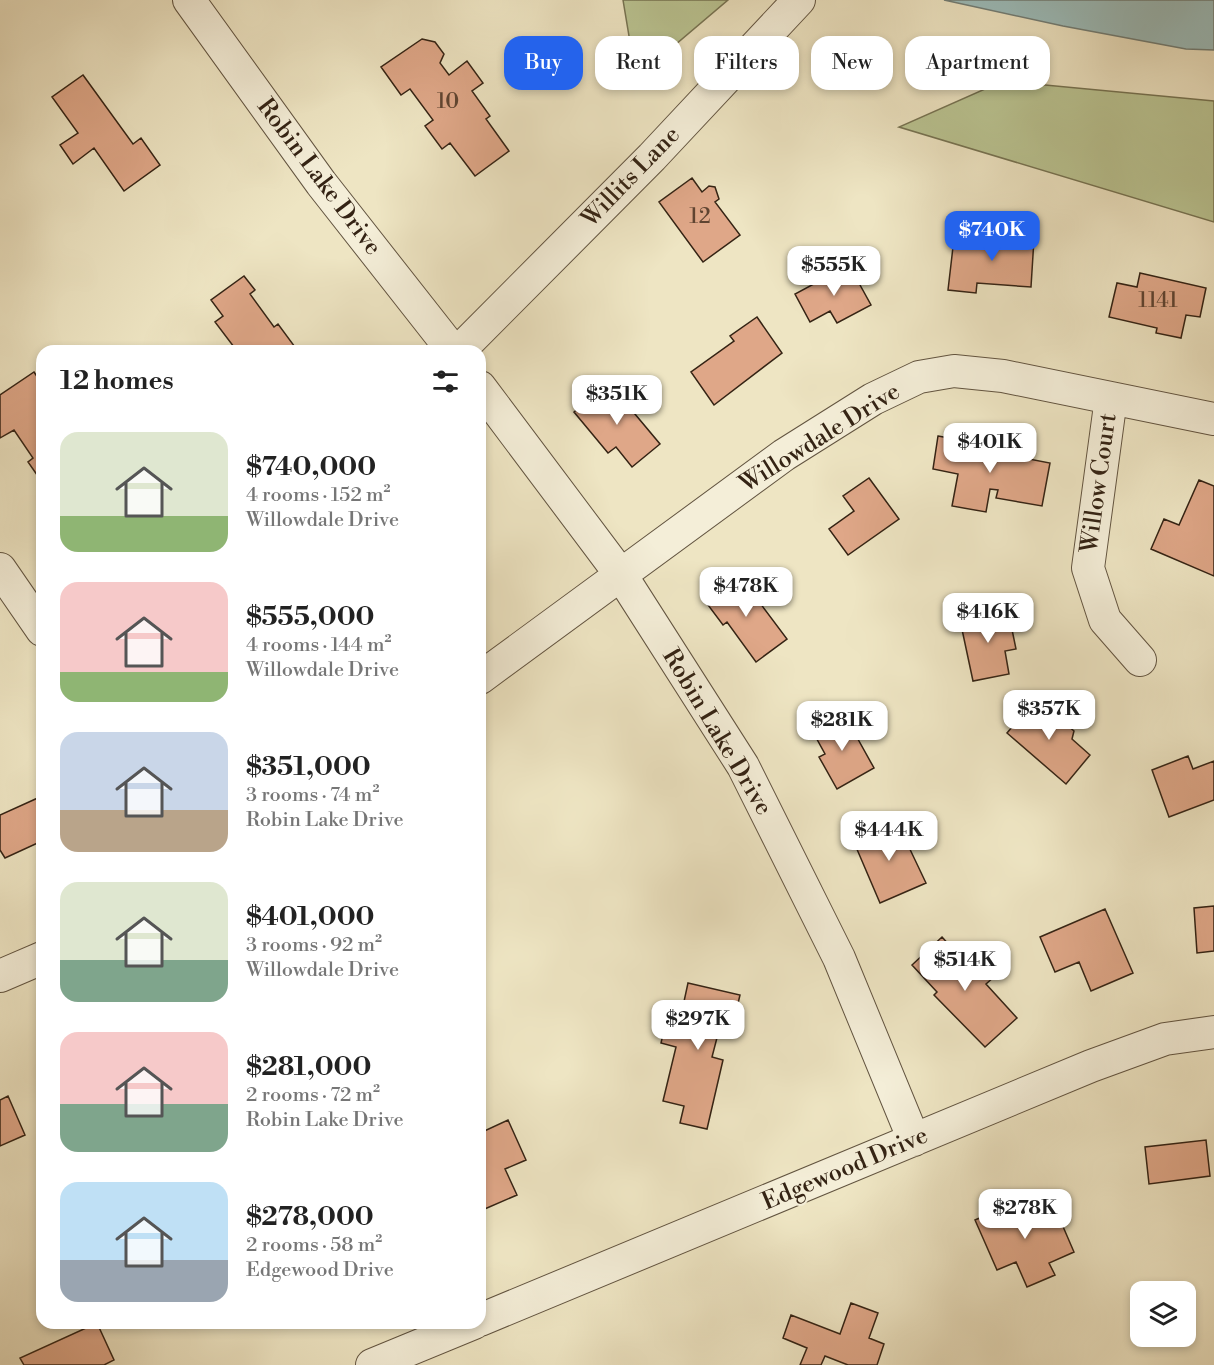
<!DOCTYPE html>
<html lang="en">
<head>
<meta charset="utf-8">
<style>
	:root { --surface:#fff; --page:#f2f2f2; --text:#222; --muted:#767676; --accent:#2563eb }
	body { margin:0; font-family:"Libre Bodoni",serif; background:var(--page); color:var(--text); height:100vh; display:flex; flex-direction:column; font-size:22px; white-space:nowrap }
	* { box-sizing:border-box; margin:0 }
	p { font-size:20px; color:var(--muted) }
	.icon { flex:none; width:33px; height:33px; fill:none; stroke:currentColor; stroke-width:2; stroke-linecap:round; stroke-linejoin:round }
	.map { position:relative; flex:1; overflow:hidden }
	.details { position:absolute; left:36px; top:345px; width:450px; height:984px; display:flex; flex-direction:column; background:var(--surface); border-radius:18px; box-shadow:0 3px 9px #0003 }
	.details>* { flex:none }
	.hud { position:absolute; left:504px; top:36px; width:570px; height:54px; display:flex; gap:12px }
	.fabs { position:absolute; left:1130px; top:1281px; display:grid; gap:12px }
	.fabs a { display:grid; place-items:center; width:66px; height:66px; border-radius:12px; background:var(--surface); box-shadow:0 3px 9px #0003; font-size:30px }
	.price { position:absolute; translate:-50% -51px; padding:0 14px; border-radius:12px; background:#fff; color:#222; font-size:20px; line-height:39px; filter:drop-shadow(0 2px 3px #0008) }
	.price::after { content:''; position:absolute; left:50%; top:36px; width:18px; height:14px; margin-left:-9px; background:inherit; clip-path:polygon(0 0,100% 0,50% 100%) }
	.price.on { background:var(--accent); color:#fff }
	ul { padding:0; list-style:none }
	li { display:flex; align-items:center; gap:18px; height:150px; padding:0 24px }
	li span { display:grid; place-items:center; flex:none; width:168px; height:120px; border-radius:18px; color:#555 }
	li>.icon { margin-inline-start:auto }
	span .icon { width:72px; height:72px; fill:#fffc; stroke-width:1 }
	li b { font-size:26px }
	h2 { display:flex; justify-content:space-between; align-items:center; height:72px; padding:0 24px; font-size:26px }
	.chip { padding:0 21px; border-radius:18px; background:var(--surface); box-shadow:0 3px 9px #0003; font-size:21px; line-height:54px }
	.chip.on { background:var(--accent); color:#fff }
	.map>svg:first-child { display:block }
</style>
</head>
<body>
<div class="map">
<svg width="1214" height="1365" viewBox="0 0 1214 1365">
	<rect width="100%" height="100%" fill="#eee5c3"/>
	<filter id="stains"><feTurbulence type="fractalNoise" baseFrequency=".00333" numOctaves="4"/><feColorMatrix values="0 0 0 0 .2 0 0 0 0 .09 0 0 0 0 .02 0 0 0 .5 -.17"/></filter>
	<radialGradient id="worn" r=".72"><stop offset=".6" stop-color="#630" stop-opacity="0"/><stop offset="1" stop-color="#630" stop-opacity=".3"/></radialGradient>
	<path fill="#bac492" stroke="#777453" stroke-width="1.5" d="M623,0H728L636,78Z
		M1003,81L1214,101V222L899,127Z"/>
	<path fill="#9cbdbb" stroke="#727f78" stroke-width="1.5" d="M944,0H1214V50L1186,49L1063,26Z"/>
	<path fill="#dfa788" stroke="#342314" stroke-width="1.5" d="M422,39L435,42L444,54L440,63L449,75L467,61L483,83L472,91L490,116L486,119L509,151L475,176L450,143L442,149L425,126L433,120L410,89L401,95L381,67Z
		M83,75L133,144L141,138L160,165L124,191L94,148L73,164L60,145L78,133L52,97Z
		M692,178L702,192L709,186L715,187L719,199L715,202L740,235L703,262L659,202Z
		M993,222L1010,243L1017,238L1034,239L1031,287L977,283L976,293L948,290L953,247L979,248L980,229Z
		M849,265L871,305L837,323L830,311L810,322L795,294Z
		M1140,273L1206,288L1200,317L1186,315L1181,338L1156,333L1157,328L1109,317L1117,283L1137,287Z
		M244,276L255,290L250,294L274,327L278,324L295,347L290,351H237L215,322L223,316L211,300Z
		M757,317L782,353L714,405L691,372L734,341L730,336Z
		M34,372L42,384V482L28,462L33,458L14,430L0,438V395Z
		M609,383L660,444L632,467L616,447L608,453L574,412Z
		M938,436L999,447L998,453L1050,463L1042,506L996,498L998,490L990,489L986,512L952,506L958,474L933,469Z
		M869,478L899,519L848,555L829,529L854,511L843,496Z
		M1199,480L1214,486V576L1151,549L1164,519L1179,525Z
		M739,575L787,639L756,662L727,622L723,625L705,601Z
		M1008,610L1016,649L1005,651L1009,674L973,681L960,620Z
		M1036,699L1074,731L1072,739L1090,755L1066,784L1007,733Z
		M844,714L874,768L837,789L819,757L825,754L813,732Z
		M1188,756L1193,769L1214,761V800L1169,817L1152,770Z
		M40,797L42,841L5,858L0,850V815Z
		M897,822L926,883L880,903L853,840Z
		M1214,906V951L1197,953L1194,908Z
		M1105,909L1133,973L1091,991L1079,962L1055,972L1040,937Z
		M942,937L970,968L979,959L995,976L986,984L1017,1018L985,1047L934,995L937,992L912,965Z
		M688,983L740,995L731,1033L719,1030L712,1057L723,1060L707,1129L680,1123L684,1106L663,1101L676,1047L661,1043L667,1017L680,1020Z
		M8,1096L25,1135L0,1146V1100Z
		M508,1120L526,1160L505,1169L517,1195L480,1211V1133Z
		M1206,1140L1210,1176L1149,1184L1145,1147Z
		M1026,1198L1034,1217L1055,1208L1074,1252L1049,1263L1055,1275L1027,1287L1016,1262L997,1270L975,1220Z
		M851,1303L878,1313L869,1338L884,1344L877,1365H848L825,1356L821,1365H800L807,1348L783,1338L791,1315L840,1334Z
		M97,1323L114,1360L104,1365H24L20,1358Z"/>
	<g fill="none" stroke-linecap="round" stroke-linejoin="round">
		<g stroke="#625440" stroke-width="34">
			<path id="minor" d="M189,0L321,183L453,351
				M459,351L652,157L799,0
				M480,387L621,575L743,766L839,958L914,1140
				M1111,398L1088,568L1105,620L1140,660
				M0,569L42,630
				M480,678L784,455L873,399L919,377L954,371L1003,376L1214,419
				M0,976L42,958
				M480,1320L1091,1066L1165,1039L1214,1032
				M372,1365L474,1323"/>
		</g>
		<use href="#minor" stroke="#f4eed8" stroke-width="32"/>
	</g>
	<g text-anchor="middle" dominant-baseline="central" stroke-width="4.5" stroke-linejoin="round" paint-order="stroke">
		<g font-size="21" fill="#5f4431">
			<text x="448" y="102">10</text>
			<text x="700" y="217">12</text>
			<text x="1158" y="301">1141</text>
		</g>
		<g font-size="24" fill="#342314" stroke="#f4eed8">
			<text transform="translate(319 177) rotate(53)">Robin Lake Drive</text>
			<text transform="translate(631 177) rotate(-46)">Willits Lane</text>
			<text transform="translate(820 438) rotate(-32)">Willowdale Drive</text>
			<text transform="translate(1099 483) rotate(-82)">Willow Court</text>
			<text transform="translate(717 732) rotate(59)">Robin Lake Drive</text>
			<text transform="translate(845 1169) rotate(-23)">Edgewood Drive</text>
		</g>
	</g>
	<rect width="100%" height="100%" filter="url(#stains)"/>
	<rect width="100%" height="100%" fill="url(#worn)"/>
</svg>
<div class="fabs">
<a><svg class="icon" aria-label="layers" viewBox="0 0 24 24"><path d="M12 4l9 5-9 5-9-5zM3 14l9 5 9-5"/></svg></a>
</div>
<b class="price on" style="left:992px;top:262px">$740K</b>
<b class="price" style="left:834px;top:297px">$555K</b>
<b class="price" style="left:617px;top:426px">$351K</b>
<b class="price" style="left:990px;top:474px">$401K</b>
<b class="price" style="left:746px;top:618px">$478K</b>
<b class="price" style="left:988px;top:644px">$416K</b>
<b class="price" style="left:1049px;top:741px">$357K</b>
<b class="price" style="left:842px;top:752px">$281K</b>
<b class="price" style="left:889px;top:862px">$444K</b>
<b class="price" style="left:965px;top:992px">$514K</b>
<b class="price" style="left:698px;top:1051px">$297K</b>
<b class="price" style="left:1025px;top:1240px">$278K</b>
<div class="hud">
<a class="chip on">Buy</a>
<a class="chip">Rent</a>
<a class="chip">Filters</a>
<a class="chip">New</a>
<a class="chip">Apartment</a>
</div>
<section class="details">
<h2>12 homes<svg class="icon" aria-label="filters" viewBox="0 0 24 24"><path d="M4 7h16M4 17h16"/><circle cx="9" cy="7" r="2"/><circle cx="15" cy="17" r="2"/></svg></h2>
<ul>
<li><span style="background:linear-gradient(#dfe7d0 70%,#8fb573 0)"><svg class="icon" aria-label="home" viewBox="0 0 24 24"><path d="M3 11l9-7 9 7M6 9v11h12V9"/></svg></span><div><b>$740,000</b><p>4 rooms · 152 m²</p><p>Willowdale Drive</p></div></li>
<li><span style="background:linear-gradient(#f6c9c9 75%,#8fb573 0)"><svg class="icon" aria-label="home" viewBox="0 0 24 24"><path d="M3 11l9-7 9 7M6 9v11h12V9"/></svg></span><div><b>$555,000</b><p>4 rooms · 144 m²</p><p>Willowdale Drive</p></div></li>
<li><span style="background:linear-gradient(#c9d6e8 65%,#b9a48a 0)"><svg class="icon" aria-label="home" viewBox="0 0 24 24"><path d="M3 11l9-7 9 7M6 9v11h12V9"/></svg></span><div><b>$351,000</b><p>3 rooms · 74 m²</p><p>Robin Lake Drive</p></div></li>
<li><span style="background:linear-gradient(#dfe7d0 65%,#7fa58c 0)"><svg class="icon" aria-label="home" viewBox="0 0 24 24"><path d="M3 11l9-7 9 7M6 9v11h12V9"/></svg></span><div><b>$401,000</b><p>3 rooms · 92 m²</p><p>Willowdale Drive</p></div></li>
<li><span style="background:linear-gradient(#f6c9c9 60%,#7fa58c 0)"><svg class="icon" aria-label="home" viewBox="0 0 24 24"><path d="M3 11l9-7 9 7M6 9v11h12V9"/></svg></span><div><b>$281,000</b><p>2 rooms · 72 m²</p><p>Robin Lake Drive</p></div></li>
<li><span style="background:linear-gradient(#bfe0f5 65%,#9aa5b1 0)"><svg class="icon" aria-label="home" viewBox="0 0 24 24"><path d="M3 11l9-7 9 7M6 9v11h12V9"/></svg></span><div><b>$278,000</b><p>2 rooms · 58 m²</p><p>Edgewood Drive</p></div></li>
</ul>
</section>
</div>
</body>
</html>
